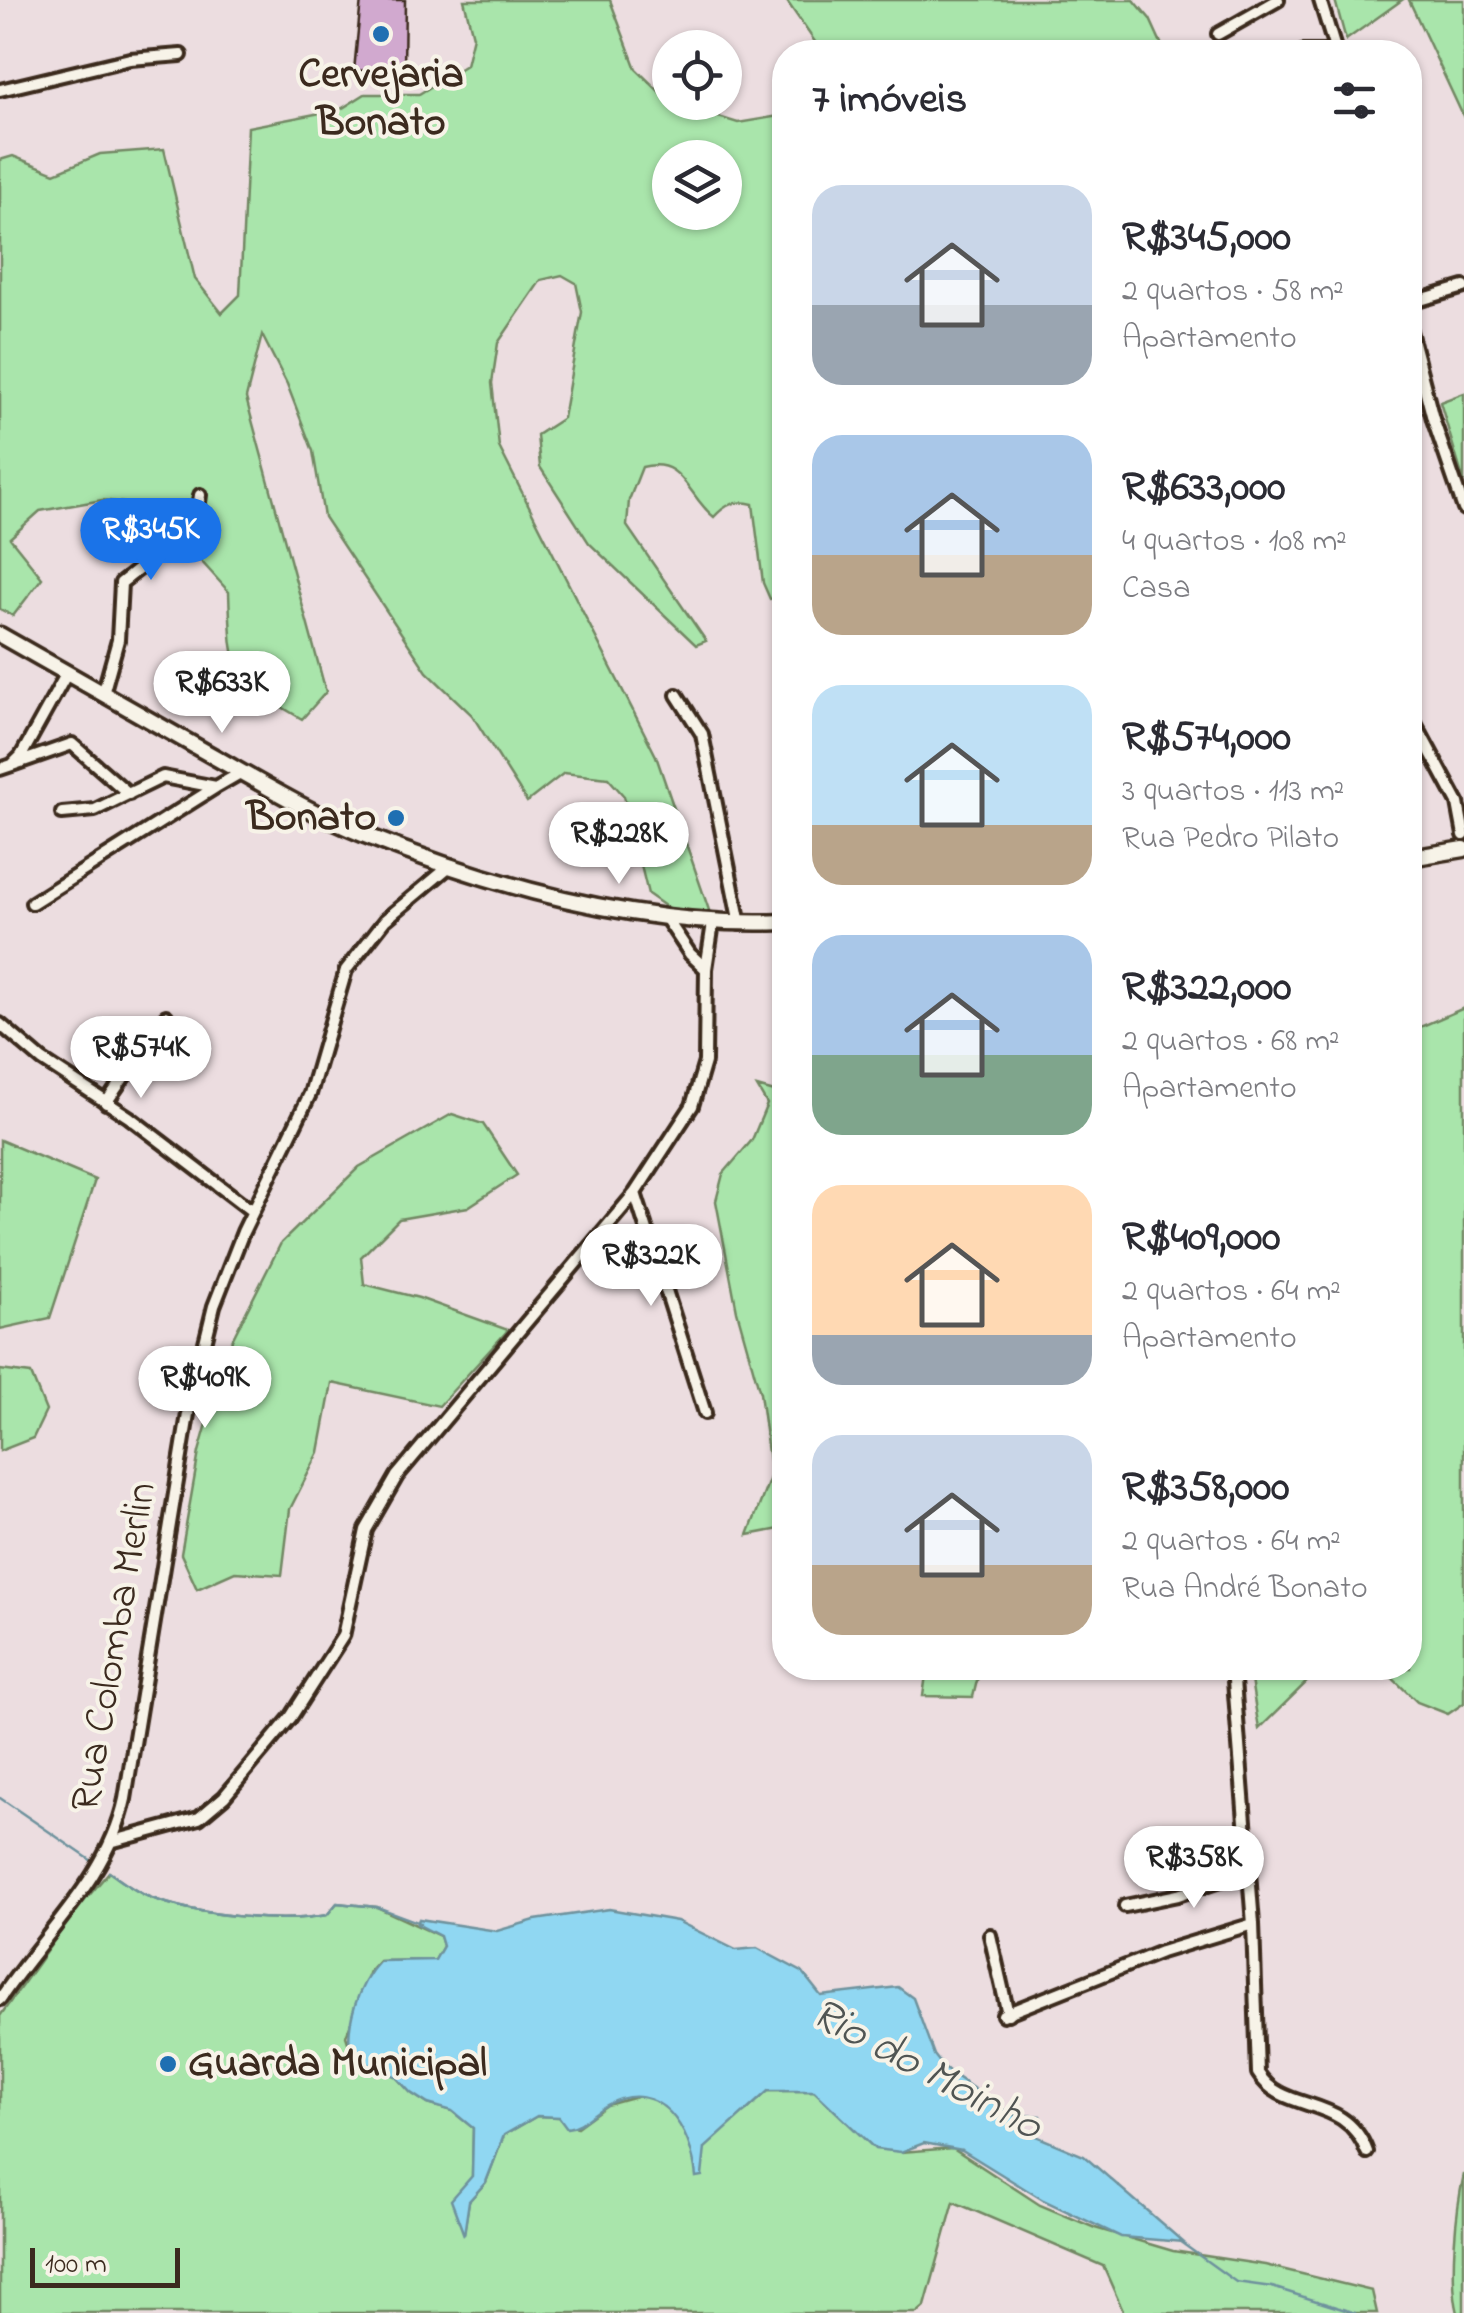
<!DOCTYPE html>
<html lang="pt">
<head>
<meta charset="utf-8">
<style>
	:root { --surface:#fff; --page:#f2f2f3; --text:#2b2b33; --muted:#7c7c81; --accent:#1a73e8 }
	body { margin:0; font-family:"Indie Flower",sans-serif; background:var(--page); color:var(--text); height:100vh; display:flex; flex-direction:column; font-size:38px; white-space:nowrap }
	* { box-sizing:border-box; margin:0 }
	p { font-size:32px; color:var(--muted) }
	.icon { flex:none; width:55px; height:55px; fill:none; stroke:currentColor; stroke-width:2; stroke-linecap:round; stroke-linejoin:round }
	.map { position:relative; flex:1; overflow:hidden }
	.details { position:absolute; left:772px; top:40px; width:650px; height:1640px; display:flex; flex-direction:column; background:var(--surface); border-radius:40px; box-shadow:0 2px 8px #0004 }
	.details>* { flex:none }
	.buttons { position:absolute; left:652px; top:30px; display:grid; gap:20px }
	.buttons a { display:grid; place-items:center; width:90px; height:90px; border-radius:50%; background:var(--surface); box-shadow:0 2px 8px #0004; font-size:50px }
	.scale { position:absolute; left:30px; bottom:25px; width:150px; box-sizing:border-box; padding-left:10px; border:5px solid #3b2a1e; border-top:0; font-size:28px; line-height:35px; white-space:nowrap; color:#3b2a1e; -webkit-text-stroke:8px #f7f3e8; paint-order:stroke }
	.price { position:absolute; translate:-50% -85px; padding:0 22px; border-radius:35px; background:#fff; color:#222; font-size:32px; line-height:65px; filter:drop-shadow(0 2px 5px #0008) }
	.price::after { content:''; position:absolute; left:50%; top:60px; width:30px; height:22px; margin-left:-15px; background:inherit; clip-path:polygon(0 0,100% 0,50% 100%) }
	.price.current { background:var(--accent); color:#fff }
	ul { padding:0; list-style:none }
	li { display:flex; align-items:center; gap:30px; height:250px; padding:0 40px }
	li span { display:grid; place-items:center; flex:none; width:280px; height:200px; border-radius:30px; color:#555 }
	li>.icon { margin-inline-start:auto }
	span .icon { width:120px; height:120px; fill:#fffc; stroke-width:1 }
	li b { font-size:42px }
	h2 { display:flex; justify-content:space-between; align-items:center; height:120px; padding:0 40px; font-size:42px }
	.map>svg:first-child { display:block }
</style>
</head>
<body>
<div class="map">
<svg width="1464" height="2313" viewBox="0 0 1464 2313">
	<rect width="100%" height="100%" fill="#ecdde0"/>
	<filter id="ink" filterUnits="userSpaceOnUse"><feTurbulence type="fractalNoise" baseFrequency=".01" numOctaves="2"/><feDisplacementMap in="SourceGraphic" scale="20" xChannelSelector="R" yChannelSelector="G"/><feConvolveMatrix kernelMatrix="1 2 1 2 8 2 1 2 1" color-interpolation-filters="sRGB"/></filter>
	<g filter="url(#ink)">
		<path fill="#a9e5ab" stroke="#728864" stroke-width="2.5" fill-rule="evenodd" d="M464,0H610L636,69L670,102L738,123L785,115V597L770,599L763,583L753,504C735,500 726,504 714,517C687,496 683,456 642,467L629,500L627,526L706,641L696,645L589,543L540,467L537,435L563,418L582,312L576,283L562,275L541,280L498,343L492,383L499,447L656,756L711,916L675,913L648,894L624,796L608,778L564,773L527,802L472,715L427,672L324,517L313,451L287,384L262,335L246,398L326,692L302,719C230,677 232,675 229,592L152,507L102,500L40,511L10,538L42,578L13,616L0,609V160L13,156L55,173L100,154L164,149L195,279L222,313L240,295L248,127L341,109L365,94H419L466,65L473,36ZM670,158H725V212H670Z
			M786,0H1134L1150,19L1165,52H822Z
			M1335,0H1402L1346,40Z
			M1409,0H1464V118Z
			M1464,393V482L1440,402Z
			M1464,1008V1703L1448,1714L1417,1702L1382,1668H1410L1413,1030Z
			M757,1087L785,1095V1528L748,1535L771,1475L760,1393L737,1311L716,1201L723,1174L752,1140L767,1104Z
			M452,1114L483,1124L517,1175L468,1207L399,1219L361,1257L364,1284L419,1298L508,1330L439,1406L332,1383L319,1452L290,1509L282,1575L235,1572L197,1589L181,1554L199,1452L229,1346L281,1243L359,1167Z
			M0,1140L95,1180L50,1318L0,1329Z
			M0,1370L31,1374L46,1411L33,1438L0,1451Z
			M927,1668H980L973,1697L923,1696Z
			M1249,1668H1321L1259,1729Z
			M109,1872C122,1881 134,1891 149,1897C194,1915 280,1924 327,1915L337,1903L377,1907L440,1936L443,1946L435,1960L379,1961L370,1971L346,2036L353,2058L395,2076L411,2093L428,2104L452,2111L473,2128L472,2176L464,2232L469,2201L486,2182L504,2135L537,2116L559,2117L577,2127L607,2105L640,2096L745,2112L768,2091H814L901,2152L953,2148L1040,2205L1095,2228L1173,2251L1265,2265L1372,2291L1377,2313H1124L1103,2266L954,2202L925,2306L917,2313H0V2016L71,1917Z
			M1464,2174V2313H1458C1449,2279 1456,2209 1464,2174Z"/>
		<path fill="#90d7f2" stroke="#6e929d" stroke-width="2.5" d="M609,1909L677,1921L736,1950L757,1948L802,1972L821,1996L898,1987L913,1998L934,2055L945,2069L1012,2115L1042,2116L1022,2125L1031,2134L1084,2156L1183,2242L1121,2237L1043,2200L962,2150L924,2143L901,2152L875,2149L814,2091H768L705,2148L702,2176L696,2177C692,2130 660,2076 607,2105C592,2113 584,2126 567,2128L559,2117L537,2116L504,2135L486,2182L469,2201L464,2235L451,2200L472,2176L473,2128L452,2111L428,2104L411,2093L395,2076L352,2058C343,2028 358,1984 380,1961L435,1960L443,1946L440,1936L417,1924L419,1919L497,1931L535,1920Z"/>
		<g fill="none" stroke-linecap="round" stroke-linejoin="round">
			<path stroke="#6e929d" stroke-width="2.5" d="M0,1798L92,1861
				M109,1872C122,1881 134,1891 149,1897C194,1915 280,1924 327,1915L337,1903L377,1907L420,1923
				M1179,2241L1236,2282L1272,2287L1355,2313"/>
		</g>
		<path fill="#d1a9cf" stroke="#3b2a1e" stroke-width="2.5" d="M361,0H405L404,68L354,71Z"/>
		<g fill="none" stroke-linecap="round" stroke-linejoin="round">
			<g stroke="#3b2a1e" stroke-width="18">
				<path id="minor" d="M1320,0L1336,52
					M1218,34L1278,0
					M1302,52H1330
					M0,90L130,59L181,55
					M1410,303L1464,287
					M1410,331L1433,419L1464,509
					M103,694L118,640L121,583L154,557L193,544L200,495
					M677,695L702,734L740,924
					M1410,714L1458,803L1464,835
					M12,765L72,744L129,794
					M0,769L12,765L21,756L67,673
					M62,813L95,810L163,777L216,787L242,772
					M32,903L216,787
					M666,918L690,954L706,969
					M0,1024L42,1060L129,1117L252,1211
					M106,1103L166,1016
					M635,1193L705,1413
					M1233,1668L1253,1924L1258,2073C1283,2115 1346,2093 1367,2152
					M114,1841L199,1818L224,1797L291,1717L343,1636L366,1530L397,1476L635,1193L692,1106L705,1062L706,969L713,923
					M1125,1906L1178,1895L1250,1871
					M990,1935L1008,2014
					M0,1999C44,1933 108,1878 125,1799L189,1408L214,1306L243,1232L310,1094L346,970L385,920L451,865
					M1003,2015L1161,1952L1253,1924"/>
			</g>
			<g stroke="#3b2a1e" stroke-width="21">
				<path id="secondary" d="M0,635C70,675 141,715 211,755C261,783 312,814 365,835C497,888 643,928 785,922
					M1410,858L1464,849"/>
			</g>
			<use href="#minor" stroke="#f7f3e8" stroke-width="10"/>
			<use href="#secondary" stroke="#f7f3e8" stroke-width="14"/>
		</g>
	</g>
	<g fill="#1f6fb2" stroke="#f7f3e8" stroke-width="4">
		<circle cx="381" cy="34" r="10"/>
		<circle cx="396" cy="818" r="10"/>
		<circle cx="168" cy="2064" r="10"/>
	</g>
	<g text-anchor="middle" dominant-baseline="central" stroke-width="8" stroke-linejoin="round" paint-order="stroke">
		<g font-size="42" font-weight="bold" fill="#3b2a1e" stroke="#f7f3e8">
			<text x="381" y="75">Cervejaria<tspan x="381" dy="48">Bonato</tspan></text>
			<text x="376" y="818" text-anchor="end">Bonato</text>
			<text x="188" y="2064" text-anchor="start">Guarda Municipal</text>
		</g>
		<g font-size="42" fill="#3b2a1e" stroke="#f7f3e8">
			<text transform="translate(115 1647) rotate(-80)">Rua Colomba Merlin</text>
		</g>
		<g font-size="45" font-style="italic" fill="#505553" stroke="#f7f3e8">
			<text transform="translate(926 2071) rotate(28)">Rio do Moinho</text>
		</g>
	</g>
</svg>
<div class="buttons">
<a><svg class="icon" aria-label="locate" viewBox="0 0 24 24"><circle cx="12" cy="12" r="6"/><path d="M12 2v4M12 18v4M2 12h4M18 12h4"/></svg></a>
<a><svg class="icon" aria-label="layers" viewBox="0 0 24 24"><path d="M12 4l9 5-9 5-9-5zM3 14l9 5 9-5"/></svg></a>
</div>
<div class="scale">100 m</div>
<b class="price current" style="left:151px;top:583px">R$345K</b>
<b class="price" style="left:222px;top:736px">R$633K</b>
<b class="price" style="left:619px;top:887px">R$228K</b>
<b class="price" style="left:141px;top:1101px">R$574K</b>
<b class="price" style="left:651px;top:1309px">R$322K</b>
<b class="price" style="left:205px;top:1431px">R$409K</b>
<b class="price" style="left:1194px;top:1911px">R$358K</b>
<section class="details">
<h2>7 imóveis<svg class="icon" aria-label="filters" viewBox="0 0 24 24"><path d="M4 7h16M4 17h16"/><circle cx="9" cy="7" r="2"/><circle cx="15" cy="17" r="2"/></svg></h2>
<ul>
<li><span style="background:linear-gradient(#c9d6e8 60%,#9aa5b1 0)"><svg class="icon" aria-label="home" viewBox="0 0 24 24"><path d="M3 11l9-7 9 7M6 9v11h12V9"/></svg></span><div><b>R$345,000</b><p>2 quartos · 58 m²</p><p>Apartamento</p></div></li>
<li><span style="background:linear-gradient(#a9c7e8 60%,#b9a48a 0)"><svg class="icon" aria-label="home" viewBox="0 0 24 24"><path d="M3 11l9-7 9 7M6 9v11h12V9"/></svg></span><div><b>R$633,000</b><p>4 quartos · 108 m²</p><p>Casa</p></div></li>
<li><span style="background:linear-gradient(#bfe0f5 70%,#b9a48a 0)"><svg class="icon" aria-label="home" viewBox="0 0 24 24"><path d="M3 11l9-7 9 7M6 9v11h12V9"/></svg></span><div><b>R$574,000</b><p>3 quartos · 113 m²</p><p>Rua Pedro Pilato</p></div></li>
<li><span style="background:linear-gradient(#a9c7e8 60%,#7fa58c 0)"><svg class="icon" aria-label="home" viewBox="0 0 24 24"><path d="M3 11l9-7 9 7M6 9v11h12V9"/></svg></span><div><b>R$322,000</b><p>2 quartos · 68 m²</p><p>Apartamento</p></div></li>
<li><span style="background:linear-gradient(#ffd9b3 75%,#9aa5b1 0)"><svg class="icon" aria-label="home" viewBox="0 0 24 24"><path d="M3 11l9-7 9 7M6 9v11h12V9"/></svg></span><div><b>R$409,000</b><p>2 quartos · 64 m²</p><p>Apartamento</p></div></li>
<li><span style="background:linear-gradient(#c9d6e8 65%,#b9a48a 0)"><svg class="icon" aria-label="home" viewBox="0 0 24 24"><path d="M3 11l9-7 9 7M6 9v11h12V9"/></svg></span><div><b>R$358,000</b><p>2 quartos · 64 m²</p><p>Rua André Bonato</p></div></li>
</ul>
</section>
</div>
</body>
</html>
